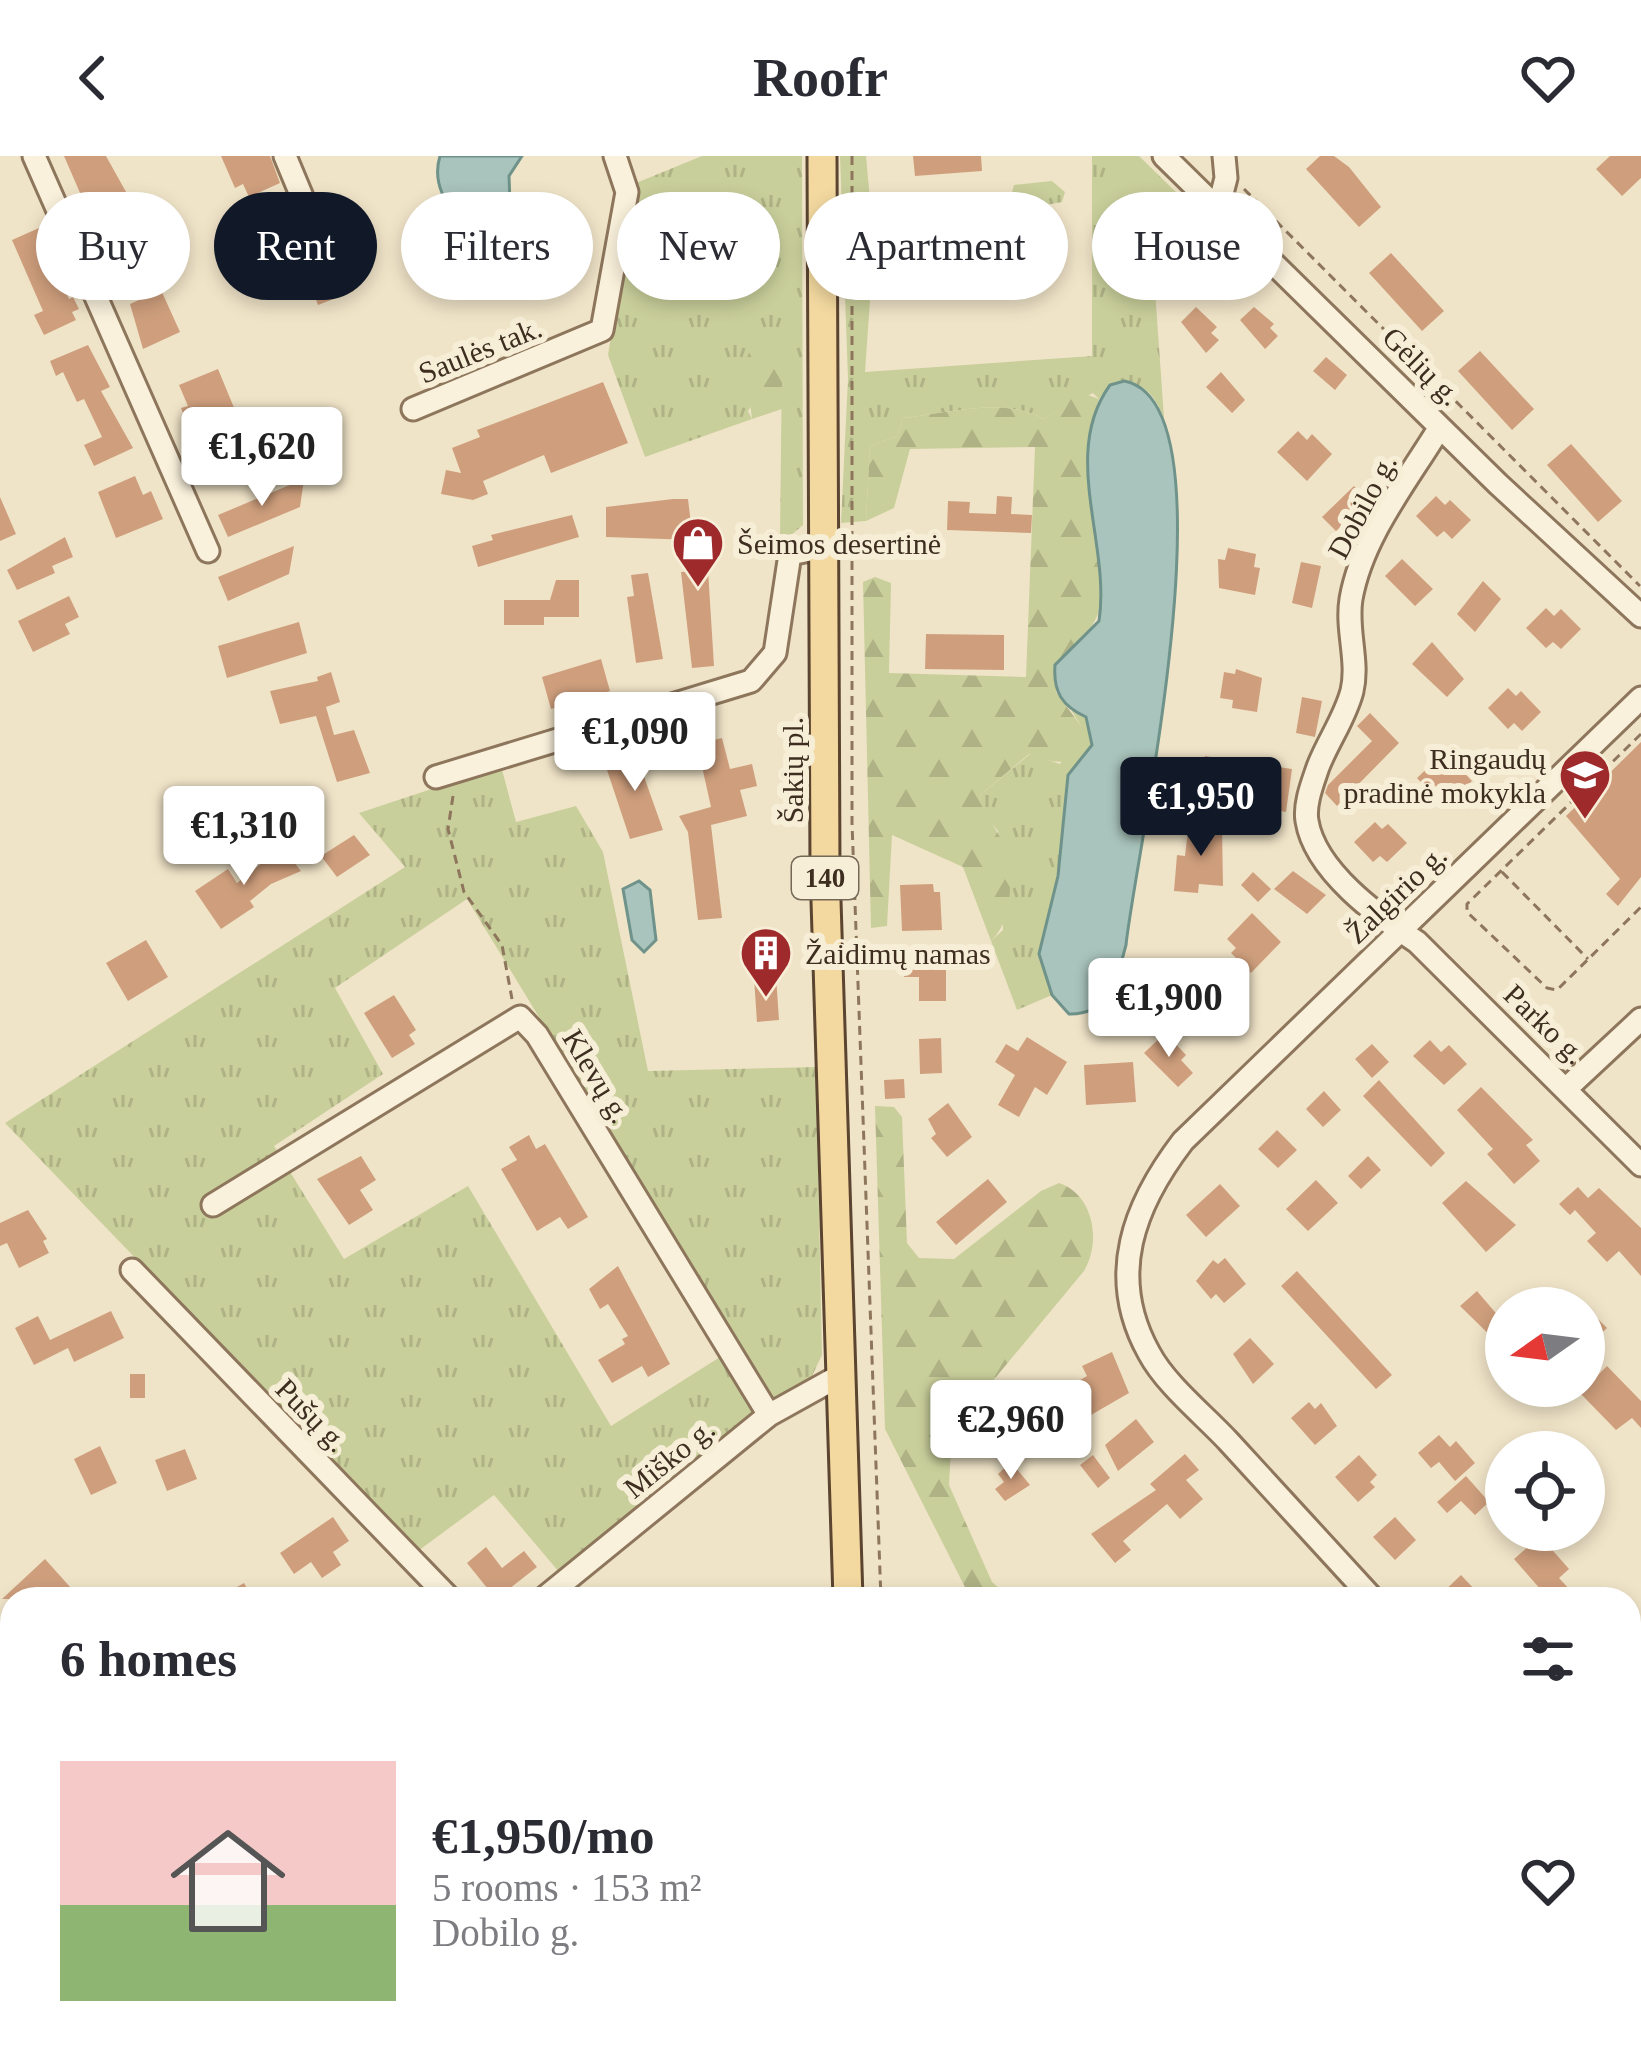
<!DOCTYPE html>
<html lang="en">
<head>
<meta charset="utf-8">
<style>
	:root { --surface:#fff; --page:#f7f7f7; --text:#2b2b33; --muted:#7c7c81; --accent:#111827 }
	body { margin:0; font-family:"Times New Roman",serif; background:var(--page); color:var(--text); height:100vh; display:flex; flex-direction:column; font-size:45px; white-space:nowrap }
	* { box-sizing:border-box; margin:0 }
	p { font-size:39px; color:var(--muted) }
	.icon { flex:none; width:66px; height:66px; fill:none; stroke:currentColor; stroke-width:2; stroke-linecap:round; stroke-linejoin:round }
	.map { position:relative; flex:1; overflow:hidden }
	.details { position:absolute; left:0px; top:1431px; width:1641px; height:468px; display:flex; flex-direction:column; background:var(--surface); border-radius:36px 36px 0 0; box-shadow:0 6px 18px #0003 }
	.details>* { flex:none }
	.banner { position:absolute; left:36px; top:36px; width:1569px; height:108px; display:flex; gap:24px }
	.needle { width:78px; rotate:256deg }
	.controls { position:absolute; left:1485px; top:1131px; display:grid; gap:24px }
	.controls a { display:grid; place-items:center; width:120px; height:120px; border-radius:50%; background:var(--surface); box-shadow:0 6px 18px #0003; font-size:60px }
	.price { position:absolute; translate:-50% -102px; padding:0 27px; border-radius:12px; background:#fff; color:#222; font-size:39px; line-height:78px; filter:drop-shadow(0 3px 6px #0008) }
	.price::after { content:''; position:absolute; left:50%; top:72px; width:36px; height:27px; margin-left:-18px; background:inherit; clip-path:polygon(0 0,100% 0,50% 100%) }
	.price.current { background:var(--accent); color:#fff }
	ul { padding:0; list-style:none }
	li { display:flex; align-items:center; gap:36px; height:300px; padding:0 60px }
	li span { display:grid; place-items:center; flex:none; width:336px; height:240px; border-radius:0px; color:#555 }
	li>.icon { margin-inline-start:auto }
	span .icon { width:144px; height:144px; fill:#fffc; stroke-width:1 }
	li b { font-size:51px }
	h2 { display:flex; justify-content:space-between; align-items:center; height:144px; padding:0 60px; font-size:51px }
	.chip { padding:0 42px; border-radius:54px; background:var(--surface); box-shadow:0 6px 18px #0003; font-size:42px; line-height:108px }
	.chip.current { background:var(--accent); color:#fff }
	header { display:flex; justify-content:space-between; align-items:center; height:156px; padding:0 60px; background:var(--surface); font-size:54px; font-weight:700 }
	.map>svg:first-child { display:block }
</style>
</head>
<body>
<header><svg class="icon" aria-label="back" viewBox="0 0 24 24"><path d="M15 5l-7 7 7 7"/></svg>Roofr<svg class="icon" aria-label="heart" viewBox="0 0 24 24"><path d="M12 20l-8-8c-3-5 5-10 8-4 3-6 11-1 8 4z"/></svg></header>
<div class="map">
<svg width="1641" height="1899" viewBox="0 0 1641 1899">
	<defs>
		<pattern id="grass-tufts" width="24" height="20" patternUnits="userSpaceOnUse" patternTransform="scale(3)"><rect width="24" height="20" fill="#c9cf9b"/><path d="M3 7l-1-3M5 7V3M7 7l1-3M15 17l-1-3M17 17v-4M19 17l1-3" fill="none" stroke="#aeb285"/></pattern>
		<pattern id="forest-firs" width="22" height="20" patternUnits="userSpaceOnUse" patternTransform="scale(3)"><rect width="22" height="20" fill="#c9cf9b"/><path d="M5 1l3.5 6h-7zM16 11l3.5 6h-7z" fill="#aeb285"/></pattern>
	</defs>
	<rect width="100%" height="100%" fill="#f0e4c8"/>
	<path fill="url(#grass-tufts)" fill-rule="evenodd" d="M702,0H802L803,369L789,381H780L782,202L748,255L752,263L645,301L608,199L636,27Z
		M840,0H866L874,88L865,216L1092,200V0H1139L1215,74L1155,134L1164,262C1153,235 1139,221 1110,229L1099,243L1093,237L1043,263C1006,240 945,258 903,262L897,280L870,290L866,365L841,367L848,223Z
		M1052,25L1065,36L1062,46L1019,54L1009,47L1014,29Z
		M1071,554L1086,561L1092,589L1068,619L1058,720L1039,798L1052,839L1017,854L991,785L1003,774L998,675L982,656L980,639L1030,598L1060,608L1081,570Z
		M501,610L516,666L576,650L603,696L648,915L816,911L822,1199L811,1222L559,1416L494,1339L418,1395L5,967L405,711L359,657ZM467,743L739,1189L611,1270L468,1030L344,1103L274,990L383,918L335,832Z"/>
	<path fill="url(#forest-firs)" d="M768,185L782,201V253L752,263L745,207L752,189Z
		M1074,234L1099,243C1093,270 1085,299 1088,327C1094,399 1131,449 1063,500L1056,536L1081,570L1084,590C1068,613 1052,606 1029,598L980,639C982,656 988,660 996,674C1014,704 1017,761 991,785L963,711L892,679L887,770L871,772L863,426L875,421L891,427L889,517L1026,521L1035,291L910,293L894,352L866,365L870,290L897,280L903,262C945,258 1006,240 1043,263L1061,253Z
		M875,950L894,951L902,961L907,1087L919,1102L954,1103L1041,1035L1059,1027C1093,1038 1102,1085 1084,1115L952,1274L949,1329L992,1426L1011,1443H971L885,1273Z
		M12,1763V1887H436L439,1899H0V1766Z
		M934,1887H1018L1020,1899H936Z"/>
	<path fill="#a9c4bc" stroke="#6f938a" stroke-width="3" d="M440,0H522L509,20L510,47L502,58L467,66C445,52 432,26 440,0Z
		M1124,225C1239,246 1134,704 1126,789C1117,821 1111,859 1069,858L1052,839L1039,798L1058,720L1068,619L1092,589L1086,561C1062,550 1053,536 1055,509L1099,465C1111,388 1060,298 1110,229Z
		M639,725L650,734L656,784L644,796L632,784L623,733Z"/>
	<path fill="#cf9f7d" d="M64,0H106L140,61L124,68L133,87L107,99Z
		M221,0H270L280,27L249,41L243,28L235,32Z
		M913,0H981L982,15L915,20Z
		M1320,0H1334L1349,11L1381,51L1359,71L1306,13Z
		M1610,0H1641V22L1622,40L1596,13Z
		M555,69L563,89L581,82L588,97L549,113L543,98L526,106L517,85Z
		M39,72L69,143L73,141L79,153L72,156L76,164L44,179L34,159L43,155L12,84Z
		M337,81L354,135L318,149L304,112L314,108L308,93Z
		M1391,97L1444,155L1422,175L1369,117Z
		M1205,101L1228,124L1211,141L1188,118Z
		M161,134L180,176L143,193L130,148Z
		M1196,151L1217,171L1211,177L1219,184L1206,197L1181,166Z
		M1254,151L1274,168L1270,172L1278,180L1265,193L1240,164Z
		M88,189L110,231L101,235L133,292L94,310L84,289L102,281L84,243L77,246L63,216L56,220L50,205Z
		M1480,195L1534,253L1512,274L1458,215Z
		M1326,201L1347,219L1335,234L1313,215Z
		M218,213L242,271L292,251L302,276L232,308L213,259L188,269L181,252L188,250L179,229Z
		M1221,216L1245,244L1232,257L1206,231Z
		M603,226L628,287L551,317L544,299L483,325L488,338L473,344L441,338L446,314L461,317L452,292L480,281L477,274Z
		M1298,275L1307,284L1312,278L1332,298L1307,325L1277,296Z
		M1571,288L1622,345L1598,366L1547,309Z
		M135,320L143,339L151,335L163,363L116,382L98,336Z
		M304,323L300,351L228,381L218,359Z
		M1354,330L1368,345L1336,375L1322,361Z
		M997,340L1012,341L1011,358L1032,359L1031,377L947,374L948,345L970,346L969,357L996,358Z
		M1436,340L1445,349L1450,344L1471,364L1452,383L1444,375L1437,381L1416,360Z
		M0,341L16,378L0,385Z
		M673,343H688L693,384L606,381V351Z
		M572,359L579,381L478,411L472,390L493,384L491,379Z
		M65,381L73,401L52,410L55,417L17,434L7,414Z
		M294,390L289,418L228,445L218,421Z
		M1228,392L1256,398L1254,411L1260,412L1255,439L1219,432L1218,403L1225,404Z
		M1402,403L1433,433L1415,450L1385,420Z
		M1301,406L1321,410L1312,452L1292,447Z
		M708,414L714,510L692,512L681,416Z
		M648,417L663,503L636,507L627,441L634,440L631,419Z
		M556,424H579V461H544V469H504V444H550Z
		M1483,425L1501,443L1475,476L1457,458Z
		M69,440L79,461L65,468L70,478L33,496L18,465Z
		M1546,452L1554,460L1561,453L1581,473L1561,493L1553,486L1546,492L1526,472Z
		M299,466L307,497L227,522L218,490Z
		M926,478L1004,479V514L925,513Z
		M1432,486L1464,523L1447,541L1412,508Z
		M601,503L610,535L551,553L542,521Z
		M1236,513L1262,522L1257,556L1232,552L1233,544L1220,542L1224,516L1235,518Z
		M331,516L340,546L326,551L334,579L354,574L370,617L337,626L316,560L280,568L270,535L318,525L317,521Z
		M1508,532L1516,540L1521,535L1541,556L1522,575L1514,567L1508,573L1488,552Z
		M1302,541L1322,545L1315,581L1296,577Z
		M1370,557L1399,587L1337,650L1325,637L1328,629L1372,585L1357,570Z
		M722,582L730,613L752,608L757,630L740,634L747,660L711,669L722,762L698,764L688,676L679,660L711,651L697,588Z
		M1641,586V721L1618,750L1606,738L1620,723L1566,660Z
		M651,595L655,611L642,615L663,674L630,683L605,608Z
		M1205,600L1234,605L1226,643L1185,635L1192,604L1203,607Z
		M1440,600L1449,609L1453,605L1472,625L1452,645L1444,636L1437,643L1417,622Z
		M1271,610L1292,613L1286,656L1265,652Z
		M1375,666L1382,673L1388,668L1407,687L1387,706L1380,700L1373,706L1354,686Z
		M1189,667L1222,671L1223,730L1199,728L1198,737L1174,735L1177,699L1185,700Z
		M354,679L370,699L337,721L321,700Z
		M282,691L301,715L271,728L250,745L254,751L221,773L195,735L228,713L237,727Z
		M1293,715L1326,739L1307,758L1274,733Z
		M1253,716L1271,733L1258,746L1241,729Z
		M933,728L934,736H940L942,774L902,775L900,729Z
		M1252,757L1281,786L1251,817L1231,797L1236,792L1227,783Z
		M146,784L168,821L128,845L106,807Z
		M904,805H946V845H919V821H904Z
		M776,820L779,864L757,866L754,822Z
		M394,839L416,874L409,879L415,888L392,902L364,857Z
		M1165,877L1186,899L1181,904L1193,917L1178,931L1144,897Z
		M1027,881L1067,906L1047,939L1035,931L1019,961L998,949L1015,919L995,906L1006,888L1018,895Z
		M941,882L942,917L920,918L919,883Z
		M1430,884L1441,896L1449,889L1467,908L1444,929L1413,900Z
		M1372,888L1389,906L1372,922L1355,903Z
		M1133,906L1136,946L1086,949L1084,909Z
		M904,923L905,942L885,943L884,924Z
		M1379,924L1445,997L1431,1011L1363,940Z
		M1481,931L1533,984L1526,989L1540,1005L1514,1028L1487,998L1493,993L1457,954Z
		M1324,935L1341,954L1323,971L1306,953Z
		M948,947L972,981L947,1001L931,982L936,978L928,963Z
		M1277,974L1297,994L1278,1012L1258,993Z
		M529,979L536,993L545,988L588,1061L568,1073L560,1061L537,1075L501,1013L517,1004L509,991Z
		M361,1000L376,1024L360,1034L373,1054L349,1069L317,1023Z
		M1368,1000L1381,1014L1361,1033L1348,1020Z
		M988,1023L1007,1046L956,1089L936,1066Z
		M1316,1024L1338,1047L1308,1075L1286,1053Z
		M1466,1025L1516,1069L1486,1096L1442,1047Z
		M1220,1028L1240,1050L1206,1081L1186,1059Z
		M1578,1031L1588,1042L1599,1032L1641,1072V1120L1619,1095L1607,1106L1587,1085L1596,1077L1575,1054L1570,1059L1559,1048Z
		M28,1054L47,1083L43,1085L49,1097L19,1112L7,1087L0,1090V1067Z
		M1225,1102L1246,1128L1224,1147L1216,1138L1211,1143L1196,1125L1213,1104L1218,1108Z
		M618,1110L670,1208L648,1221L642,1210L612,1227L598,1204L625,1188L622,1183L628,1180L608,1148L600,1153L589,1133Z
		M1297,1115L1392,1219L1376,1233L1281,1130Z
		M1477,1135L1506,1169V1195L1460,1150Z
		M1584,1149L1607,1172L1592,1186L1584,1178Z
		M111,1155L124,1182L74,1206L68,1192L34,1209L15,1172L38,1160L50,1184Z
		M1250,1182L1274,1208L1253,1228L1233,1198Z
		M1112,1196L1129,1237L1091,1259L1075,1227L1087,1220L1082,1210Z
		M1607,1210L1641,1245V1272L1632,1262L1616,1274L1580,1237Z
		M130,1218H145V1242H130Z
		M1309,1246L1315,1253L1321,1247L1337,1270L1315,1289L1291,1262Z
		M1054,1247L1071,1270L1037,1295L1020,1273Z
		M1136,1263L1154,1286L1118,1315L1105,1289Z
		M1439,1279L1450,1291L1456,1285L1475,1307L1455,1325L1439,1306L1431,1312L1418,1297Z
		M100,1290L117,1327L91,1339L74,1303Z
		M185,1293L197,1323L167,1335L155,1304Z
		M1185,1298L1199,1314L1186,1324L1203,1343L1180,1363L1167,1348L1123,1385L1131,1394L1115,1407L1091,1378L1156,1334L1150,1328Z
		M1093,1299L1110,1322L1098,1332L1080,1309Z
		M1359,1299L1377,1319L1370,1326L1375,1331L1358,1346L1335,1321Z
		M1011,1306L1030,1329L1005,1345L995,1333L1004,1326L998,1318Z
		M1466,1320L1489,1346L1475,1359L1461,1345L1447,1357L1437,1346Z
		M333,1361L349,1385L333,1396L341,1409L322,1422L311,1406L294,1418L280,1397Z
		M1395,1361L1416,1384L1395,1404L1373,1381Z
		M1540,1380L1569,1413L1559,1422L1571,1435L1562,1443H1549L1514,1403Z
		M486,1391L502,1412L524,1395L537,1411L496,1443L467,1407Z
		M45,1403L71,1432L59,1443H2Z
		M1461,1419L1476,1435L1467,1443H1436Z
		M244,1427L253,1443H216Z"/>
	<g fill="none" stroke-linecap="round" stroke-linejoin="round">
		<g stroke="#8d765c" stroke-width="27">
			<path id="minor" d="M34,0L208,395
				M285,0L310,60
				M1164,0L1498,328L1641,460
				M1218,53L1226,22L1224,0
				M413,253L602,174L627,36L615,0
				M1440,271C1408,324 1362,380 1351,443C1346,474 1359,505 1352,535C1345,562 1328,585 1318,611C1313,626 1304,648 1307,665C1315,715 1378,760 1417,786L1641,1009
				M436,621L751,525L775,497L790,398L824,391
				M1568,931L1641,863
				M213,1049L520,861L537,879L769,1259
				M132,1114L450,1443
				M543,1443L769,1259L841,1219
				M1373,1443C1325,1391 1277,1338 1229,1286C1204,1259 1166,1229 1149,1197C1106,1120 1134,1049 1183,985L1641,542
				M1629,1716L1641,1728
				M0,1760L12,1757
				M1356,1899L1357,1887"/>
		</g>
		<g stroke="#5b4430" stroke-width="33">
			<path id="major" d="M822,0L825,713L848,1443
				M861,1887L862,1899"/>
		</g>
		<path stroke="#8d765c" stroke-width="3" stroke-dasharray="9 6" stroke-linecap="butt" d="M852,0V667L881,1443
			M1244,33L1640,430
			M857,79L891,76
			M1641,578L1467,748V756L1547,832L1557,834L1641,751
			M453,640L448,673L464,736L502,789L512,843
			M1502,716L1588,803
			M894,1887V1899"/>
		<use href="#minor" stroke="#faf1dc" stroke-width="21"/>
		<use href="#major" stroke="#f3d9a0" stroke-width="27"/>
	</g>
	<defs>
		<g id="shop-pin" transform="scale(2.7)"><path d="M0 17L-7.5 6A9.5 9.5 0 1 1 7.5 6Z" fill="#9e2a2b" stroke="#f7eed8"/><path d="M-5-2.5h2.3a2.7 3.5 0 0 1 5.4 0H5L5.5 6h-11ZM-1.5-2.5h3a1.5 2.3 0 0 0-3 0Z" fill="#fff"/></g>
		<g id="school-pin" transform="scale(2.7)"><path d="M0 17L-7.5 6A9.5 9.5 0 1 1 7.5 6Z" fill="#9e2a2b" stroke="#f7eed8"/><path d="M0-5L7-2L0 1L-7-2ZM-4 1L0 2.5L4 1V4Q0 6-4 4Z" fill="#fff"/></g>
		<g id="building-pin" transform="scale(2.7)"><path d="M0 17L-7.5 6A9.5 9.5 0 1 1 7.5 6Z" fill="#9e2a2b" stroke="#f7eed8"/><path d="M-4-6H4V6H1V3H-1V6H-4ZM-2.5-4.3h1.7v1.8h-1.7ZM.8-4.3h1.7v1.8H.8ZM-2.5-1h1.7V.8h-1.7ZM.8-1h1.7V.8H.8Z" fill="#fff"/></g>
	</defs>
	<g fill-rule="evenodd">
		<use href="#shop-pin" x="698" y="387"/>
		<use href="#school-pin" x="1585" y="619"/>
		<use href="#building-pin" x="766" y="797"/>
	</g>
	<g text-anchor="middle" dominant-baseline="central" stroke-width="12" stroke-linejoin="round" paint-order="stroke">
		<rect fill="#f7eed8" stroke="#756857" stroke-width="3" x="792" y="701" width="66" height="42" rx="9"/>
		<g font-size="27" font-weight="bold" fill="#3d2e20">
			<text x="825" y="722">140</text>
		</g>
		<g font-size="30" fill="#3d2e20" stroke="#f7eed8">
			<text transform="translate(480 194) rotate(-22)">Saulės tak.</text>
			<text transform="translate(1422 210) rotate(45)">Gėlių g.</text>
			<text transform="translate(1362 350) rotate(-62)">Dobilo g.</text>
			<text transform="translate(792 614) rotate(-90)">Šakių pl.</text>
			<text transform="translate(1396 738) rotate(-44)">Žalgirio g.</text>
			<text transform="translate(1545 868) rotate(44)">Parko g.</text>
			<text transform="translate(597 920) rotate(59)">Klevų g.</text>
			<text transform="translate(312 1259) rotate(46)">Pušų g.</text>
			<text transform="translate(669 1302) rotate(-39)">Miško g.</text>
		</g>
		<g font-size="30" fill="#3d2e20" stroke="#f7eed8" text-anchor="start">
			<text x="737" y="387">Šeimos desertinė</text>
			<text x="1546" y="602" text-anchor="end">Ringaudų<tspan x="1546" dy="34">pradinė mokykla</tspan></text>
			<text x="805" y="797">Žaidimų namas</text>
		</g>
	</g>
</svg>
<div class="controls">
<a><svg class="needle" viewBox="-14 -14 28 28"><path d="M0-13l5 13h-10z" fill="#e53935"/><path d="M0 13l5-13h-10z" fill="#7c7c81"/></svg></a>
<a><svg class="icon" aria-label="locate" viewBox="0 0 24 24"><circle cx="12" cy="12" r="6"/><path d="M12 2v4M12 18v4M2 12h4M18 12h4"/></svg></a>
</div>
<b class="price" style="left:262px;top:353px">€1,620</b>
<b class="price" style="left:635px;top:638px">€1,090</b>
<b class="price current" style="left:1201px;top:703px">€1,950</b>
<b class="price" style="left:244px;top:732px">€1,310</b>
<b class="price" style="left:1169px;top:904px">€1,900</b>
<b class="price" style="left:1011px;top:1326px">€2,960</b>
<div class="banner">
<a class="chip">Buy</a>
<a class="chip current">Rent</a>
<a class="chip">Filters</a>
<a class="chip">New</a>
<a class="chip">Apartment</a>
<a class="chip">House</a>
</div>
<section class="details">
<h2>6 homes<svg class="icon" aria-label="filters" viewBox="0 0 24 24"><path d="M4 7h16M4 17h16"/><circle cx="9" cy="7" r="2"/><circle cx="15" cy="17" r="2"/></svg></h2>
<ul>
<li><span style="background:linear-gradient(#f6c9c9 60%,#8fb573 0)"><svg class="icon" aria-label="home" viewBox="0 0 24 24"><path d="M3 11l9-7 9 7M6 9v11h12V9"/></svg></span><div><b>€1,950/mo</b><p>5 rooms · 153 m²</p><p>Dobilo g.</p></div><svg class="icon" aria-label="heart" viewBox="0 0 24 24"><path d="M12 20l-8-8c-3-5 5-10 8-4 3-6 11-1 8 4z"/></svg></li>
</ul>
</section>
</div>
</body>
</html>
